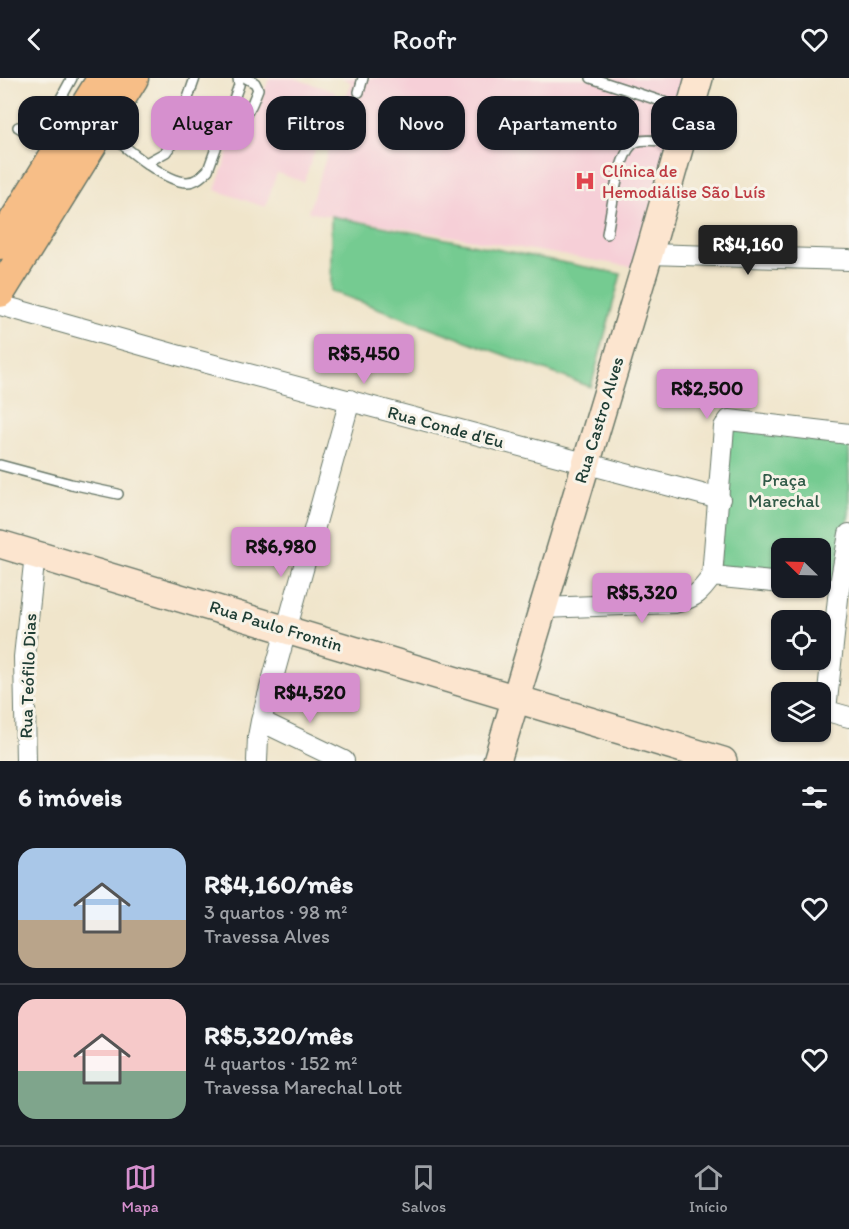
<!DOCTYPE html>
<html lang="pt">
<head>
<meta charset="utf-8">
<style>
	:root { --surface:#171b24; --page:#242831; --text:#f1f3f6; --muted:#9ea1a6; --line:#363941; --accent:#d690ce }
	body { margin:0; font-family:Itim,sans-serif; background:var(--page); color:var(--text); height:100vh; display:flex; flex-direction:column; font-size:22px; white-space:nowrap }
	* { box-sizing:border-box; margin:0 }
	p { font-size:20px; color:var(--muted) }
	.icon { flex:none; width:33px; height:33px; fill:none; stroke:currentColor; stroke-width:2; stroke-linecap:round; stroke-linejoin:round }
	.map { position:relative; height:683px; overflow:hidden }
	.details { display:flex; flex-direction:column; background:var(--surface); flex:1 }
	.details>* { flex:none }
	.guide { position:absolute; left:18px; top:18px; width:813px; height:54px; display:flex; gap:12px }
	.needle { width:39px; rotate:293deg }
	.controls { position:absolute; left:771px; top:460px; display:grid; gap:12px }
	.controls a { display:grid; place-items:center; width:60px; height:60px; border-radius:12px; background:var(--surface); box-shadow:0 2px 4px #0004; font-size:30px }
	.price { position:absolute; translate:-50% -51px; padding:0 14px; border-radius:6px; background:var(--accent); color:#111; font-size:20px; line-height:39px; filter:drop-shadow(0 2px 3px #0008) }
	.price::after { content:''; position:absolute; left:50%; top:36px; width:18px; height:14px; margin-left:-9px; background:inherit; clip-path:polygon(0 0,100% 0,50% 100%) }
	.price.active { background:#222; color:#fff }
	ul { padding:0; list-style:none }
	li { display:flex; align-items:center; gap:18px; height:150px; padding:0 18px }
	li+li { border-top:2px solid var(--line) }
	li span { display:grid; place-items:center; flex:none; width:168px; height:120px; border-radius:18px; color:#555 }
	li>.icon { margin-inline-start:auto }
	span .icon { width:72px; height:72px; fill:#fffc; stroke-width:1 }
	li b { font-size:26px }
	h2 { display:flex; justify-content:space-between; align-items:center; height:72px; padding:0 18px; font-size:26px }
	.chip { padding:0 21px; border-radius:18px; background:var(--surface); box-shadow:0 2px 4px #0004; font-size:21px; line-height:54px }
	.chip.active { background:var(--accent); color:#111 }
	header { display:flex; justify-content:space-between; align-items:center; height:78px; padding:0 18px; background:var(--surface); font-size:27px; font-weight:600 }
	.dock { display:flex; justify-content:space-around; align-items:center; height:84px; border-top:2px solid var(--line); background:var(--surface); font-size:16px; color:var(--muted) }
	.dock a { display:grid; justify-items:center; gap:3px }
	.dock .active { color:var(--accent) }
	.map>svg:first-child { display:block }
</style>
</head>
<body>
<header><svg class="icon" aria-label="back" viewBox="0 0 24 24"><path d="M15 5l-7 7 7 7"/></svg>Roofr<svg class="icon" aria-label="heart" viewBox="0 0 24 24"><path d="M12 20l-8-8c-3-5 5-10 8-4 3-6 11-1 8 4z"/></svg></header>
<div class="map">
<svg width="849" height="683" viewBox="0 0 849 683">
	<rect width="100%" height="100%" fill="#f7f3e8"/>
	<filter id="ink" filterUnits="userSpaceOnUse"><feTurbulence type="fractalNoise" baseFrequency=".0167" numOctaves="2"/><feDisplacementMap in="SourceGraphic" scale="12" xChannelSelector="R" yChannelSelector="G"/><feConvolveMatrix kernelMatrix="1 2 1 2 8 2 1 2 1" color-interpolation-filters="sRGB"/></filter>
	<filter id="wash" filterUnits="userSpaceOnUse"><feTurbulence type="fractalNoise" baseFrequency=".008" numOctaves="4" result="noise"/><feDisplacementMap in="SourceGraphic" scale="24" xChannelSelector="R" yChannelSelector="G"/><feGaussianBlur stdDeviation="1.35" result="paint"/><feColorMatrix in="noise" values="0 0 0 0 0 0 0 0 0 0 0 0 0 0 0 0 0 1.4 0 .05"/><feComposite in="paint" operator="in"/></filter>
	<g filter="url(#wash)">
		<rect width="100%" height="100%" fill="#f0e5cb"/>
		<path fill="#f6cfd7" d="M269,0H294L335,14L304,104L277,95L265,129L215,112L231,67L245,71Z
			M342,0H688L633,189L308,134L351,4Z"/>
		<path fill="#74cb91" stroke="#4a8462" stroke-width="1.5" d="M331,138L621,196L591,309L331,213Z
			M730,347L849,361V435L835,505L821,503L820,471H782L781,498L717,491Z"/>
	</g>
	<g filter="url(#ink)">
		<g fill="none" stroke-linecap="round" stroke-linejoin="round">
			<g stroke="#687869" stroke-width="12">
				<path id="lane" d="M591,0L688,32
					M359,14L363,0
					M224,46C250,36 248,36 258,11L255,5L246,0
					M18,49L31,57H39L43,53L72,0
					M106,53C124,68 164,104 187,104C196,104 202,98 208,92L239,7L238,0
					M146,85L166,74L172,66L195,0
					M607,156C611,136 618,72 636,64C645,60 668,64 678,65
					M0,387L71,406L118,416"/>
			</g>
			<g stroke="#687869" stroke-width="22">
				<path id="street" d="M649,176L849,182
					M0,227L177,277L720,421
					M712,498L782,505
					M543,530L675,525C696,519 700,515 712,498L724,349L729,342L849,356
					M820,631L849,639
					M826,632L839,511L849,456
					M261,643L344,683
					M26,683L24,579L35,476
					M257,683L258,659L261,643L350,322"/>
			</g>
			<g stroke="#687869" stroke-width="30">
				<path id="secondary" d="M0,466L723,683
					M497,683L649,176L699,0"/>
			</g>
			<g stroke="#687869" stroke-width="33">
				<path id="primary" d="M0,166L103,0
					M0,214L133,0"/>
			</g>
			<use href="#lane" stroke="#fff" stroke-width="9"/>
			<use href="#street" stroke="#fff" stroke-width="20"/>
			<use href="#secondary" stroke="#fce5cf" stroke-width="27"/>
			<use href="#primary" stroke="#f7be87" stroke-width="30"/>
		</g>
	</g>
	<defs>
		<g id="hospital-bare" transform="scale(1.62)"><path d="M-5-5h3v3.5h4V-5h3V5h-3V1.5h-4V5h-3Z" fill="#e0444e" stroke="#f7f3e8" stroke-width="2.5" paint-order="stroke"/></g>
	</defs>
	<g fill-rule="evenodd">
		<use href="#hospital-bare" x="585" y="103"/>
	</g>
	<g text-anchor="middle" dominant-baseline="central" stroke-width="6" stroke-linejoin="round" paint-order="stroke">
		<g font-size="18" fill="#be3a42" stroke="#f7f3e8" text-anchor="start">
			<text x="602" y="93">Clínica de<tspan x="602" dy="21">Hemodiálise São Luís</tspan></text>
		</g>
		<g font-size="18" fill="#1f3d34" stroke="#f7f3e8">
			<text transform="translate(599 342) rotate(-73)">Rua Castro Alves</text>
			<text transform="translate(446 349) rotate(15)">Rua Conde d'Eu</text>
			<text transform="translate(276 548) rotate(17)">Rua Paulo Frontin</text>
			<text transform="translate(28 598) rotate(-88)">Rua Teófilo Dias</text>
		</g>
		<g font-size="18" fill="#305947" stroke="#f7f3e8">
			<text x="784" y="402">Praça<tspan x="784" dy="21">Marechal</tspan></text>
		</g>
	</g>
</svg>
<div class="controls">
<a><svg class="needle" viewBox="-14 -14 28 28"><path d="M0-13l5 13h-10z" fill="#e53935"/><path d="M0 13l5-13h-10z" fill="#9ea1a6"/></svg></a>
<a><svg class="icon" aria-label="locate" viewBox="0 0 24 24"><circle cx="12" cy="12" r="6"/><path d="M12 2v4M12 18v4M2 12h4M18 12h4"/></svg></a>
<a><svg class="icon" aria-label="layers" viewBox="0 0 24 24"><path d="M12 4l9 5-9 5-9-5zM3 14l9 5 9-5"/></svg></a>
</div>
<b class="price active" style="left:748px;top:198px">R$4,160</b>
<b class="price" style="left:364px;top:307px">R$5,450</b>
<b class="price" style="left:707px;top:342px">R$2,500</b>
<b class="price" style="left:281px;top:500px">R$6,980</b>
<b class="price" style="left:642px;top:546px">R$5,320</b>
<b class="price" style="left:310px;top:646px">R$4,520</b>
<div class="guide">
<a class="chip">Comprar</a>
<a class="chip active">Alugar</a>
<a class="chip">Filtros</a>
<a class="chip">Novo</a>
<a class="chip">Apartamento</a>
<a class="chip">Casa</a>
</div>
</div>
<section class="details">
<h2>6 imóveis<svg class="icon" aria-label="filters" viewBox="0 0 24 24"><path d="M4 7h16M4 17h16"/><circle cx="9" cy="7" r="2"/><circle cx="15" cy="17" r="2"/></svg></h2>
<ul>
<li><span style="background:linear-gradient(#a9c7e8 60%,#b9a48a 0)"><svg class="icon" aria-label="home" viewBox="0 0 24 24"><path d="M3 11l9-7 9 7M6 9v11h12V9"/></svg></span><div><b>R$4,160/mês</b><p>3 quartos · 98 m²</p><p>Travessa Alves</p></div><svg class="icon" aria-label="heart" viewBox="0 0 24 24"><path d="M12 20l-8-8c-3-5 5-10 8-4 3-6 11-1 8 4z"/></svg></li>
<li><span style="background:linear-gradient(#f6c9c9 60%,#7fa58c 0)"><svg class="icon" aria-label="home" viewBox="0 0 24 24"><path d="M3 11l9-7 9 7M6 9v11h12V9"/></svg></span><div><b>R$5,320/mês</b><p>4 quartos · 152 m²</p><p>Travessa Marechal Lott</p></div><svg class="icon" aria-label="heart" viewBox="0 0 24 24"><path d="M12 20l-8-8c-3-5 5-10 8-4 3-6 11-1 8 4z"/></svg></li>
</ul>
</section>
<nav class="dock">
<a class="active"><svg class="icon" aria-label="map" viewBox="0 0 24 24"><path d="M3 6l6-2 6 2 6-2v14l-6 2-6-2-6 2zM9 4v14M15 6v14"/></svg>Mapa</a>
<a><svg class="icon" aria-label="saved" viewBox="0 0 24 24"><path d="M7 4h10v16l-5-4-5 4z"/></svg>Salvos</a>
<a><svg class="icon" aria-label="home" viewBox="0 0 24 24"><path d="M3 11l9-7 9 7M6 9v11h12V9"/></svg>Início</a>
</nav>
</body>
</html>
